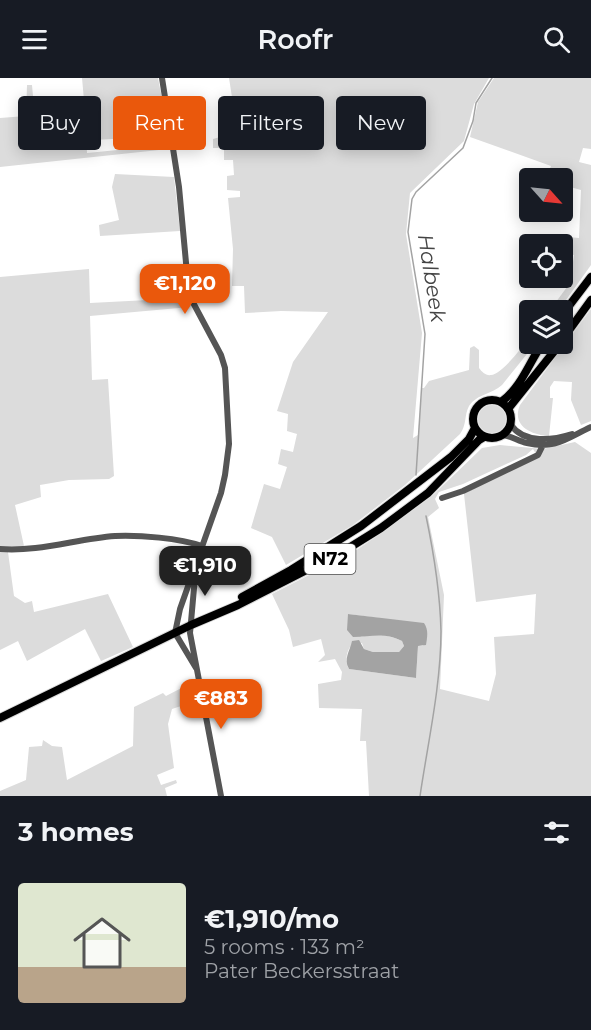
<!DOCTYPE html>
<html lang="en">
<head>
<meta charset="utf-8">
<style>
	:root { --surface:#171b24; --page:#242831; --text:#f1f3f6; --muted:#9ea1a6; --accent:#ea580c }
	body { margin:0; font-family:Montserrat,sans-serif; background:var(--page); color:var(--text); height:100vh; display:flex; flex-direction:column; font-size:22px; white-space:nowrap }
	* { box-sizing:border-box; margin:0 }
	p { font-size:20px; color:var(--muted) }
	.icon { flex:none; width:33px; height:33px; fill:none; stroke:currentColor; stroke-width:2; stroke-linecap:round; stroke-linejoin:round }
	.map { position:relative; height:718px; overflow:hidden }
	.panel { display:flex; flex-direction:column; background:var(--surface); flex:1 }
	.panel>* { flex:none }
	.banner { position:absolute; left:18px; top:18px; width:555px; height:54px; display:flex; gap:12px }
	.needle { width:39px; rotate:117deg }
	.tools { position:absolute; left:519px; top:90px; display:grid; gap:12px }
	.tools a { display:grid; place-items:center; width:54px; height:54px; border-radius:6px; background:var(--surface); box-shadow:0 3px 15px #0003; font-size:30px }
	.price { position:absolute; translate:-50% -51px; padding:0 14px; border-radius:12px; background:var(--accent); color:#fff; font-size:20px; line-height:39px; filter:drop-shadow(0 2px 3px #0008) }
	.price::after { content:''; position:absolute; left:50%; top:36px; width:18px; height:14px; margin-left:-9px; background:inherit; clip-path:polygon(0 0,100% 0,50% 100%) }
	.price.current { background:#222; color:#fff }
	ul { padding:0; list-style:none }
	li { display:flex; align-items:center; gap:18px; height:150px; padding:0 18px }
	li span { display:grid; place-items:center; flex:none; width:168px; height:120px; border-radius:6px; color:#555 }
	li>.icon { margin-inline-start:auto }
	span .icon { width:72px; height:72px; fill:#fffc; stroke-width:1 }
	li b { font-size:26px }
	h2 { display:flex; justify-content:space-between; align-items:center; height:72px; padding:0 18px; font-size:26px }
	.pill { padding:0 21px; border-radius:6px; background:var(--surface); box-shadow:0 3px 15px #0003; font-size:21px; line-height:54px }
	.pill.current { background:var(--accent); color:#fff }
	header { display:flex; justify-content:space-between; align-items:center; height:78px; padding:0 18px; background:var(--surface); font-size:27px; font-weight:600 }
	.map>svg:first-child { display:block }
</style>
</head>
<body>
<header><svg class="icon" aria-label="menu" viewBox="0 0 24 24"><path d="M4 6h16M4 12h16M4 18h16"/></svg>Roofr<svg class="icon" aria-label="search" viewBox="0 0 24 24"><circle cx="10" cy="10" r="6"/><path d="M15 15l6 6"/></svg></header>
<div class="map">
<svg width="591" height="718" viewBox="0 0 591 718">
	<rect width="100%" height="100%" fill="#fff"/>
	<path fill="#dcdcdc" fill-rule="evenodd" d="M82,0H158L166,41L159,43L158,30L130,33L132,60L93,62L90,32L85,33Z
		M229,0H489L474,26L464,63L410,115L406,156L422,255L413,360L418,357L422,310H424L429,303L469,292L470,270L474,268L479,272V290C482,294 486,298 491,297C502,296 523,268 529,260L530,266H535L502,307C492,316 477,316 469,328C464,337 467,347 460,356L405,407L353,447L286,487L272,459L251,450L264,406L280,411L287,389L278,386L281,371L293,374L297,356L287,353L288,336L277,333L293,284L328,234L281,233L245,235L244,208H232L233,171L228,120L240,119V113L227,112V98L234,97L233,82H224V70H213V61L220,59L218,33L234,32Z
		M494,0H591V71L583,70L579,84L591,87V187L559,232H550L570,205L574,177L563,175L562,166H532L531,163L534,156L579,160L581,112L563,107L562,100H546L551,88L470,59L478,24Z
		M27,7H32L35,40L85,38L87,75L159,68V72L0,89V40L26,38Z
		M115,96L174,99L180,153L100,158L99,147L119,142L112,109Z
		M89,191L90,225L187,220L190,229L90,238L92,302L108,301L114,398L109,401L69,402L40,407L41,419L15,427L24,468L8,474L14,518L25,525L32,523L34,534L108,516L133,569L101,583L85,551L27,583L18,563L0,572V199Z
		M591,231V343L581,347L571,322L572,304L554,303L550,309V320H553L549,358C532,357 511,348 520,327Z
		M478 341a14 14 0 1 1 28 0a14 14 0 1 1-28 0Z
		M575,364L591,375V718H369L366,663H360L362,631L319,630L318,606L341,602L342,594L335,581L318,584L325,577L321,561L293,569L289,552L272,516L352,475L386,452L432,418L482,370L500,367L543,371ZM533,371L536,376L464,416L476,524L536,516L534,556L494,559L496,596L489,623L440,611L444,517L428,439L439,430L435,421L439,414L463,406L526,377ZM348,536L379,540L424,568H418L416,600L349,591C345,585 346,575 350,569L362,565L364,571L373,574H399L404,568L402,563C389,557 375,554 361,559Z
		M195,603L199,622L172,631L168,646L174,690L157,697L161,707L176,702L177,705L165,710L167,718H0V713L26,702L29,669L42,668L43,662L52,668L62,669L67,702L133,668L134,629L163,615L166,618Z"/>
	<path fill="#a3a3a3" d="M348,536L424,545C429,552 427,560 426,567L418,568L416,600L349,591C343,581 350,573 352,563L359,562L364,571L373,574H399L404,568L402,563C383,554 372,559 353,559L347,552Z"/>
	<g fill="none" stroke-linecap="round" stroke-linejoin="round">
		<path stroke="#a3a3a3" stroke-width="1.5" d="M416,397L425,256L408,154L412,121L416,114L463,70L473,43L476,25L492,0
			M420,718C428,664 441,607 441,553C440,514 434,476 426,438"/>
		<g stroke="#dbdbdb" stroke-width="10">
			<path id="major" d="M562,237L591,199
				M562,262L591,222
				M473 341a19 19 0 1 1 38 0a19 19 0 1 1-38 0Z
				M501,324C521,310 529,285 542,266
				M508,331L560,266
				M242,519L291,492L361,448L451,379L469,361L475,350
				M0,640L191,547L238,527L344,473L381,450L428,415L479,362L484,359"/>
		</g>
		<path stroke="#555" stroke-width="6" d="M162,0L179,109L189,217L221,277L225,290L229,366L225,397L221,415L180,531L175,555L196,590
			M511,347C524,366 553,362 572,356
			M503,357C512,358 518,363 527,365C555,372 567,360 591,349
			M442,420L463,413L538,377L543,367
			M0,471C39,474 76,461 115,458C140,457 179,460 202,468
			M195,499L190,555L221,718"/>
		<use href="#major" stroke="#000" stroke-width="8"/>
	</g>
	<g text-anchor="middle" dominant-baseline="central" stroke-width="5" stroke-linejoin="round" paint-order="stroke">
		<rect fill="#fff" stroke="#4c4c4c" stroke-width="1.5" x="304.5" y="466" width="51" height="30" rx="4.5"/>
		<g font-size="18" font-weight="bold" fill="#000">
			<text x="330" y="481">N72</text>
		</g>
		<g font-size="21" font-style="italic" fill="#444" stroke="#fff">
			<text transform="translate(432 200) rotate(81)">Halbeek</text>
		</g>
	</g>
</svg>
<div class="tools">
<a><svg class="needle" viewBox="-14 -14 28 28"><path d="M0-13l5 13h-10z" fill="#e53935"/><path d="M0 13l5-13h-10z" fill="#9ea1a6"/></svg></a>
<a><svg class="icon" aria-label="locate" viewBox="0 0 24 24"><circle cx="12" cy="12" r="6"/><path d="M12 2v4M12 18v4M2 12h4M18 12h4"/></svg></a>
<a><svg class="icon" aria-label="layers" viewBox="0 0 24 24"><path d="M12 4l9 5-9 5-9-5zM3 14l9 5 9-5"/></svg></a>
</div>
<b class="price" style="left:185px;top:237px">€1,120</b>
<b class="price current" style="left:205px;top:519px">€1,910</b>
<b class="price" style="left:221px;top:652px">€883</b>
<div class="banner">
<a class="pill">Buy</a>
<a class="pill current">Rent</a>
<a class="pill">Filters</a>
<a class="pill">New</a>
</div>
</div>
<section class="panel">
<h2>3 homes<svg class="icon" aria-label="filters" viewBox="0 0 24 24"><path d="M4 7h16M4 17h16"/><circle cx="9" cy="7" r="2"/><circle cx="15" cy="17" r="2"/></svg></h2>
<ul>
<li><span style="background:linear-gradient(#dfe7d0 70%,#b9a48a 0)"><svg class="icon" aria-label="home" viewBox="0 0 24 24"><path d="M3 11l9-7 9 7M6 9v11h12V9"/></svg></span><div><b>€1,910/mo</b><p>5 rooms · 133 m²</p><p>Pater Beckersstraat</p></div></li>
</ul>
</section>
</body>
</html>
